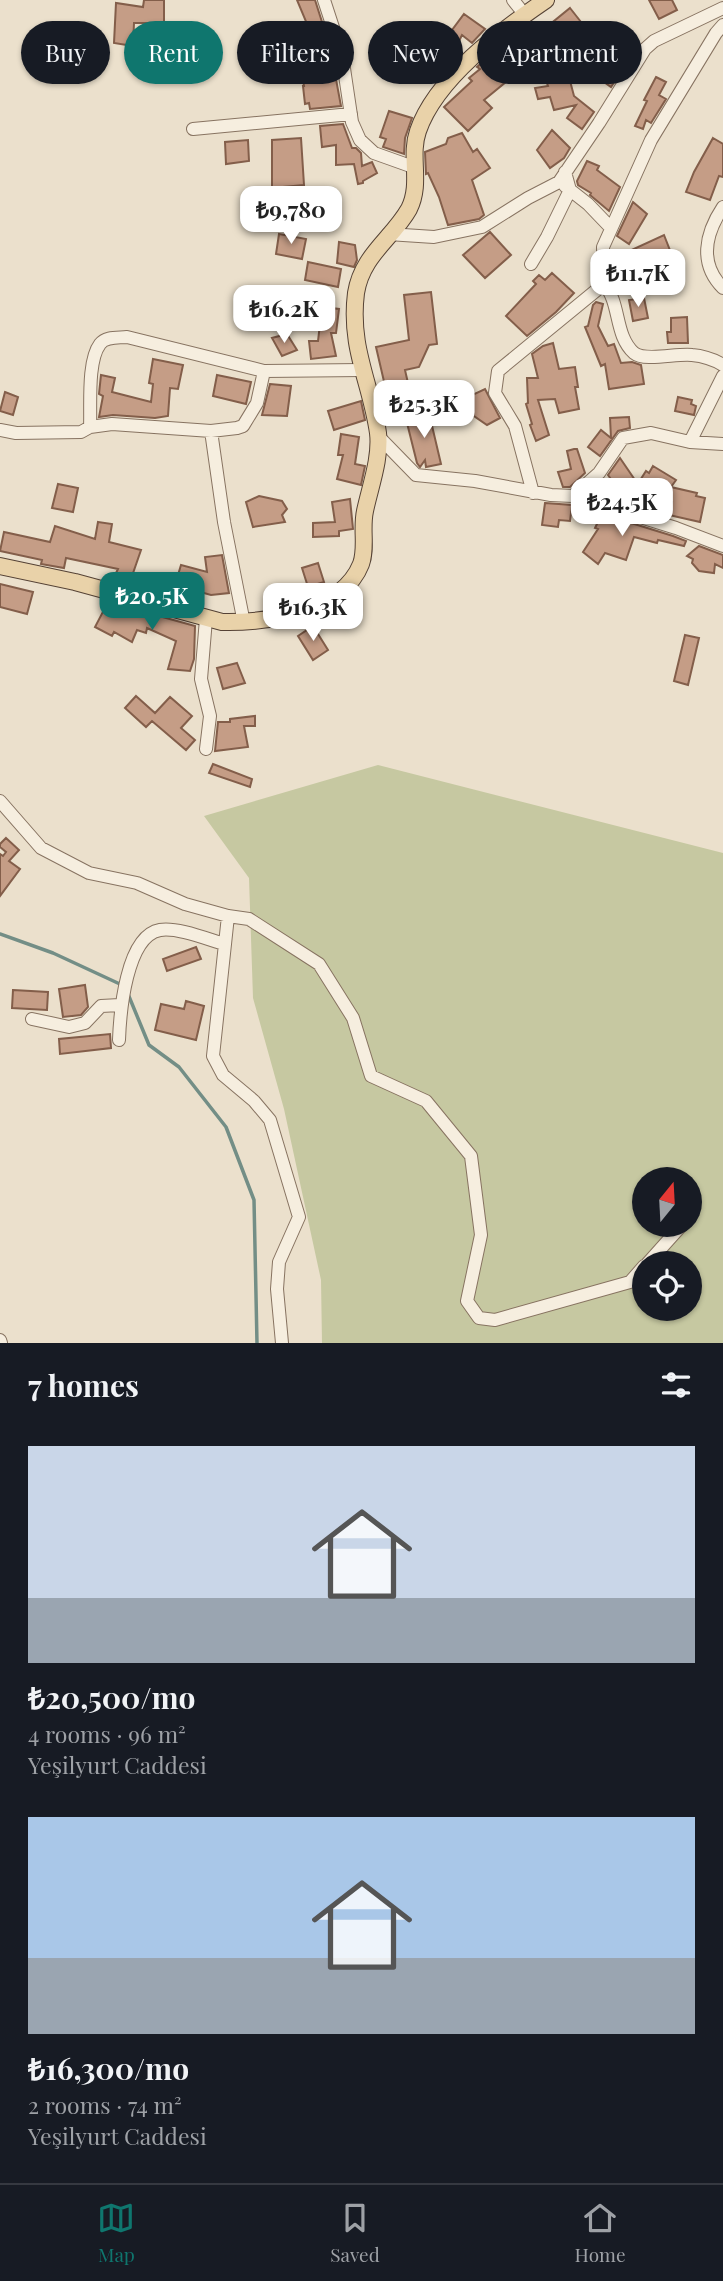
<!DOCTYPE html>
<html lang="en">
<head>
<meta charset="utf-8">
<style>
	:root { --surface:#171b24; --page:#242831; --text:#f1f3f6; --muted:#9ea1a6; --line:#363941; --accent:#0f766e }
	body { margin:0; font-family:"Playfair Display",serif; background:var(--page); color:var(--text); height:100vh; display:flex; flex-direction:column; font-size:26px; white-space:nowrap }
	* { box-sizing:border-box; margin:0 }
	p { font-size:23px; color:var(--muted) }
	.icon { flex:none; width:38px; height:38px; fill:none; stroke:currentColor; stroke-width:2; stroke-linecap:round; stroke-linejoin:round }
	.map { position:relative; height:1343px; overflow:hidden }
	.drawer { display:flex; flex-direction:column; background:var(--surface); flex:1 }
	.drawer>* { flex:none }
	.guide { position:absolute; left:21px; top:21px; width:682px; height:63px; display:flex; gap:14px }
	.needle { width:46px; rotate:18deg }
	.tools { position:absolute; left:632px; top:1167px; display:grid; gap:14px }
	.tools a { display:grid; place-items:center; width:70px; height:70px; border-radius:50%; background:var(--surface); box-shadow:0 2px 5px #0004; font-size:35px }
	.price { position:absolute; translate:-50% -60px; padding:0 16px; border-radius:14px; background:#fff; color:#222; font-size:23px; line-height:46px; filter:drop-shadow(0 2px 4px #0008) }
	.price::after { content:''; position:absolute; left:50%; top:42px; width:21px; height:16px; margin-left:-10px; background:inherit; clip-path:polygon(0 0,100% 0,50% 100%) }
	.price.current { background:var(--accent); color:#fff }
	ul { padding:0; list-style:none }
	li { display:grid; align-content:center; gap:14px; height:371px; padding:0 28px }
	li span { display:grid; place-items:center; height:217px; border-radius:0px; color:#555 }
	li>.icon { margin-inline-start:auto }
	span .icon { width:126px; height:126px; fill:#fffc; stroke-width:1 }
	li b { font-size:30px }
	h2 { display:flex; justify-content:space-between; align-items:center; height:84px; padding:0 28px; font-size:30px }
	.tag { padding:0 24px; border-radius:32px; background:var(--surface); box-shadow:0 2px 5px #0004; font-size:24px; line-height:63px }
	.tag.current { background:var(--accent); color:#fff }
	.tab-bar { display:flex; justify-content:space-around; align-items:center; height:98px; border-top:2px solid var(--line); background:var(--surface); font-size:19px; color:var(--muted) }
	.tab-bar a { display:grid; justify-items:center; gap:4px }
	.tab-bar .current { color:var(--accent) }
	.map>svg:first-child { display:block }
</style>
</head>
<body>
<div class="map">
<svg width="723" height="1343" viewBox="0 0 723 1343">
	<rect width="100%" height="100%" fill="#ebe0cc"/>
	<path fill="#c6c8a1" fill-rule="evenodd" d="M378,765L723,853V1343H322L321,1280L284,1109L253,998L249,878L204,816ZM644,1180H690V1225H644ZM644,1264H690V1309H644Z"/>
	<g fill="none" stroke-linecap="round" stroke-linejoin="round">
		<path stroke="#738e86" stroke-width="3.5" d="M0,934L53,953L122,985
			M128,994L149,1045L179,1067L226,1127L254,1200L257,1343"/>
	</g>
	<path fill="#c59d86" stroke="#835e4a" stroke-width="2" d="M144,0H164V23H134L133,46L114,43L116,3L143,7Z
		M297,0H315L322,22L307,24Z
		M649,0H672L677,10L659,19Z
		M570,8L581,22L554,44L543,30Z
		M464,14L485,29L472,43L462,35L444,71L433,65L429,74L415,67L411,74L389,63L399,42L418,51L429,30L446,38Z
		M302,28L307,48L330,47L341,106L310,109L309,103L305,104L303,86H304L294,29Z
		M549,42L565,59L571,77H569L574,96L594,112L582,129L567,118L576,105L554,110L550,97L538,99L535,88L548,86L536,53Z
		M519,49L533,62L521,75L518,72L484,100L492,108L468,131L444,107L472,81L469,78L480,69L477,67L492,54L502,66Z
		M578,56L593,58L590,80L575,78Z
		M606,64L620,73L611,87L597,77Z
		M656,77L666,82L659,95L666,99L651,123L646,120L643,129L635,126L647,101L644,100Z
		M389,111L412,118L405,138L404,154L383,147L386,139L380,137Z
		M343,124L352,148H356L361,153L362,166L372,162L377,173L363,181V183L358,184L354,164L336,165V145L322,147L320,126Z
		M552,130L570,148L564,158L550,168L537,150Z
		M462,133L473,152L477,149L490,168L472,180L484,215L479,219L448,225L439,197L428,173L426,174L425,152L446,144L448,138Z
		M301,138L304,185L272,188V140Z
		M713,138L723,144V177L719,176L710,200L686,192L694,172Z
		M248,140L249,161L226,164L225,142Z
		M587,161L599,166L597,170L620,187L609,211L590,195L591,193L578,185L577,181Z
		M633,202L647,214L629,244L617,236Z
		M490,232L511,255L485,278L463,255Z
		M279,234L306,239L302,259L276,254Z
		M664,235L673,258L632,272L625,253Z
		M339,242L355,245L357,260L354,267L337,263Z
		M308,262L341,269L338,287L305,280Z
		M552,273L574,293L556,312L527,336L506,316L536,284L533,281L539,275L545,280Z
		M431,292L437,344L429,345L419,367L405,370L410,392L400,394L409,412L395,420L387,404L389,403L376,347L409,340L404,295Z
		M644,298L648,318L633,321L629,300Z
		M596,302L603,304L598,326L608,346L614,344L621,363L632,362L641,365L644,384L609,389L605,364L601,366L585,327L588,326L593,305Z
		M322,307L339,309L336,333H331L336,356L311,359L309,341H318Z
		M687,317L688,343H668L667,332H671V318Z
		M287,334L297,350L282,356L272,338Z
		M553,343L559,369L575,367L578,387H575L579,409L559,413L555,399L538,400L549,435L536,441L530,425L532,424L526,404L528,403L527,378H538L532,354L543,346Z
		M153,359L183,365L178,389L170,388L168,416L155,418L113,415L99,417L103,396L99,394L101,375L115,378L112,392L151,402L153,384L149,383Z
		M217,375L251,382L246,404L213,396Z
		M270,384L291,386L287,416L262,415Z
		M485,389L500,418L487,425L474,416L468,397Z
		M5,392L18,397L13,415L0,411Z
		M678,397L692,400L691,404L696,406L694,415L675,411Z
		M361,401L365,420L334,430L328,411Z
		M429,413L441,464L426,467L425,460L420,467L417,463L406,419Z
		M629,417L630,428L618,431L600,456L588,447L601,430L611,438L610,418Z
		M341,434L359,437L355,464L365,466L361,485L337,479L343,455H338Z
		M574,449H577L585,473L570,487H563L558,472L571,469L567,451Z
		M620,458L637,483L621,493L608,475Z
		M653,466L676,480L671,487L697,493L696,496L705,498L700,522L669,515L672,502L639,482L646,471L649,473Z
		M58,484L78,488L73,512L52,508Z
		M259,496L282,501L287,509L282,515L285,522L253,527L246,502Z
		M350,499L353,529L339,531V536L313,537V523L335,522L332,502Z
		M545,503L572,505L570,521L559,520L558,527L542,525Z
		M602,514L673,536L686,541L684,546L658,540L657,543L634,537L626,560L605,553L598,564L583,552L598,529L595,528Z
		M98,522L112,524L109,542L141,550L132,576L116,573L118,569L66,558L64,568L41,564L42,560L0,551L4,532L50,542L55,526L95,539Z
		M699,546L723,555V568L715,564L714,573L699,571L692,563L693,559L687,556Z
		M222,555L229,593L211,595L175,585L181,565L207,572L205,557Z
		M318,563L324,582L308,587L302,568Z
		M0,584L33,592L27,614L0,607Z
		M107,604L127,614L130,608L195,626L194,659L190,671L168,669L176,641L147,628L146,633L137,630L132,642L114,632L112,636L95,627Z
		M313,626L328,650L313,660L298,636Z
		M685,635L699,638L688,685L674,681Z
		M237,663L245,683L223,689L217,668Z
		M136,696L155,713L170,697L192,716L181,728L195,740L186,750L152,721L146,727L125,708Z
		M255,716V726H244L248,747L215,751L218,722H230V719Z
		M213,764L252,779L250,787L209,773Z
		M6,838L19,850L9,861L20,869L0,896V854L3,856L6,852L0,847V844Z
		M196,947L201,959L167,971L163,959Z
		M85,985L88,1007L81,1015L63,1017L59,989Z
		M13,990L48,992L47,1010L12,1008Z
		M186,1001L204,1006L196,1040L155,1030L161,1004L184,1009Z
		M110,1034L111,1048L60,1054L59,1039Z"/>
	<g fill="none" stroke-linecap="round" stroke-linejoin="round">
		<g stroke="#877361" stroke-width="14">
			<path id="minor" d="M324,0L342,55L352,122L360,140L374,153L416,168
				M513,0L525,15
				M193,129L351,114
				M565,186L588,204L611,228
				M723,207C705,234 699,264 723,288
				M388,234L434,237L482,227L528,198L559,182L599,123L645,49L654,41L723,8
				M531,264L547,237L570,190L565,172
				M604,284L603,247L651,140L716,33L723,25
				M90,427C91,406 87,361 100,344C106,336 118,338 127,337L264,371L362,370
				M0,430L16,433L81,432L90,427L112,424L211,431L237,428L243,426L257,403L264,371
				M211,431L224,522L244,623
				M378,436L416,475L475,481L551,495L573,496L599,473L623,438L651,433L690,442L723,376
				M690,442L723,444
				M533,493L515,426L495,393L498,371L604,284C621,303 614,335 634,353C645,362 677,353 692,355C704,356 713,359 723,365
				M573,496L676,528L723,546
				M206,619L201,679L210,716L206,749
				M0,801L41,848L89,873L137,883L185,904L228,916L249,919L319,964L353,1018L371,1076L426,1101L471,1156L481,1235L467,1301L479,1318L495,1320L630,1282L644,1266
				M228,916L213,1056L223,1075L254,1101L270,1120L299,1217L279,1262L277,1289L282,1343
				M32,1019L69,1027L85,1023L101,1006L120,1005
				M119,1040C120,1013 126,936 160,930C177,927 207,939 224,944
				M647,1264L681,1226
				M0,1340L1,1343"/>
		</g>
		<g stroke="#554235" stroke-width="18">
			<path id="major" d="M0,566L75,582L222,622C267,623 342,612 361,564C367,548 361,529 365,511C370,487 381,458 378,433C371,383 349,348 356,293C362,255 392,239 409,209C422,183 409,157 418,131C436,78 502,30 546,0"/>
		</g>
		<use href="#minor" stroke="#f6eedf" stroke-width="12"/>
		<use href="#major" stroke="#e9d2a9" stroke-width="16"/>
	</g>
</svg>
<div class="tools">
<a><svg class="needle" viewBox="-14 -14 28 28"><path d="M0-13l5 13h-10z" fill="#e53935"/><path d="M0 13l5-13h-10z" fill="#9ea1a6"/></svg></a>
<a><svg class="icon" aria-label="locate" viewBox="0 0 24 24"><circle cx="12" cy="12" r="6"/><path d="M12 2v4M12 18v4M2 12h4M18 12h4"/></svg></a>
</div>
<b class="price" style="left:291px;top:246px">₺9,780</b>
<b class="price" style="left:638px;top:309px">₺11.7K</b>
<b class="price" style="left:284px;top:345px">₺16.2K</b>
<b class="price" style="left:424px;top:440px">₺25.3K</b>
<b class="price" style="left:622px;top:538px">₺24.5K</b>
<b class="price current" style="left:152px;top:632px">₺20.5K</b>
<b class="price" style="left:313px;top:643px">₺16.3K</b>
<div class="guide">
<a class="tag">Buy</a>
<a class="tag current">Rent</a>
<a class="tag">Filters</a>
<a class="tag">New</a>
<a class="tag">Apartment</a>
</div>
</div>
<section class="drawer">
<h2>7 homes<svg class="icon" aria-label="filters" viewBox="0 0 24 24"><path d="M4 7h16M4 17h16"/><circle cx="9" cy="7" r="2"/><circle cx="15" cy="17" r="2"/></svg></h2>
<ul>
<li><span style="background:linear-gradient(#c9d6e8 70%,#9aa5b1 0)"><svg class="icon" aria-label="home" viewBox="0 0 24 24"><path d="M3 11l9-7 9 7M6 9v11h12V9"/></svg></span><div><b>₺20,500/mo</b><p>4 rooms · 96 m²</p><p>Yeşilyurt Caddesi</p></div></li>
<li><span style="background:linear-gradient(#a9c7e8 65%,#9aa5b1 0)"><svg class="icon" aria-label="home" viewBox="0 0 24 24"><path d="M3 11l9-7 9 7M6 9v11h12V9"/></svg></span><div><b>₺16,300/mo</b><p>2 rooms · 74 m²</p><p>Yeşilyurt Caddesi</p></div></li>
</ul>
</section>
<nav class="tab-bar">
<a class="current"><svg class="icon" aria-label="map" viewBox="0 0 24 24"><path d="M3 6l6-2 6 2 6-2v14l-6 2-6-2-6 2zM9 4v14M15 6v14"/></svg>Map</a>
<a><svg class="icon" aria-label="saved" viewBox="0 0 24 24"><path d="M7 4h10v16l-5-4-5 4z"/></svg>Saved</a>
<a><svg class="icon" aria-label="home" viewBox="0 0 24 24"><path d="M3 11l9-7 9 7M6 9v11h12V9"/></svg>Home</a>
</nav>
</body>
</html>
